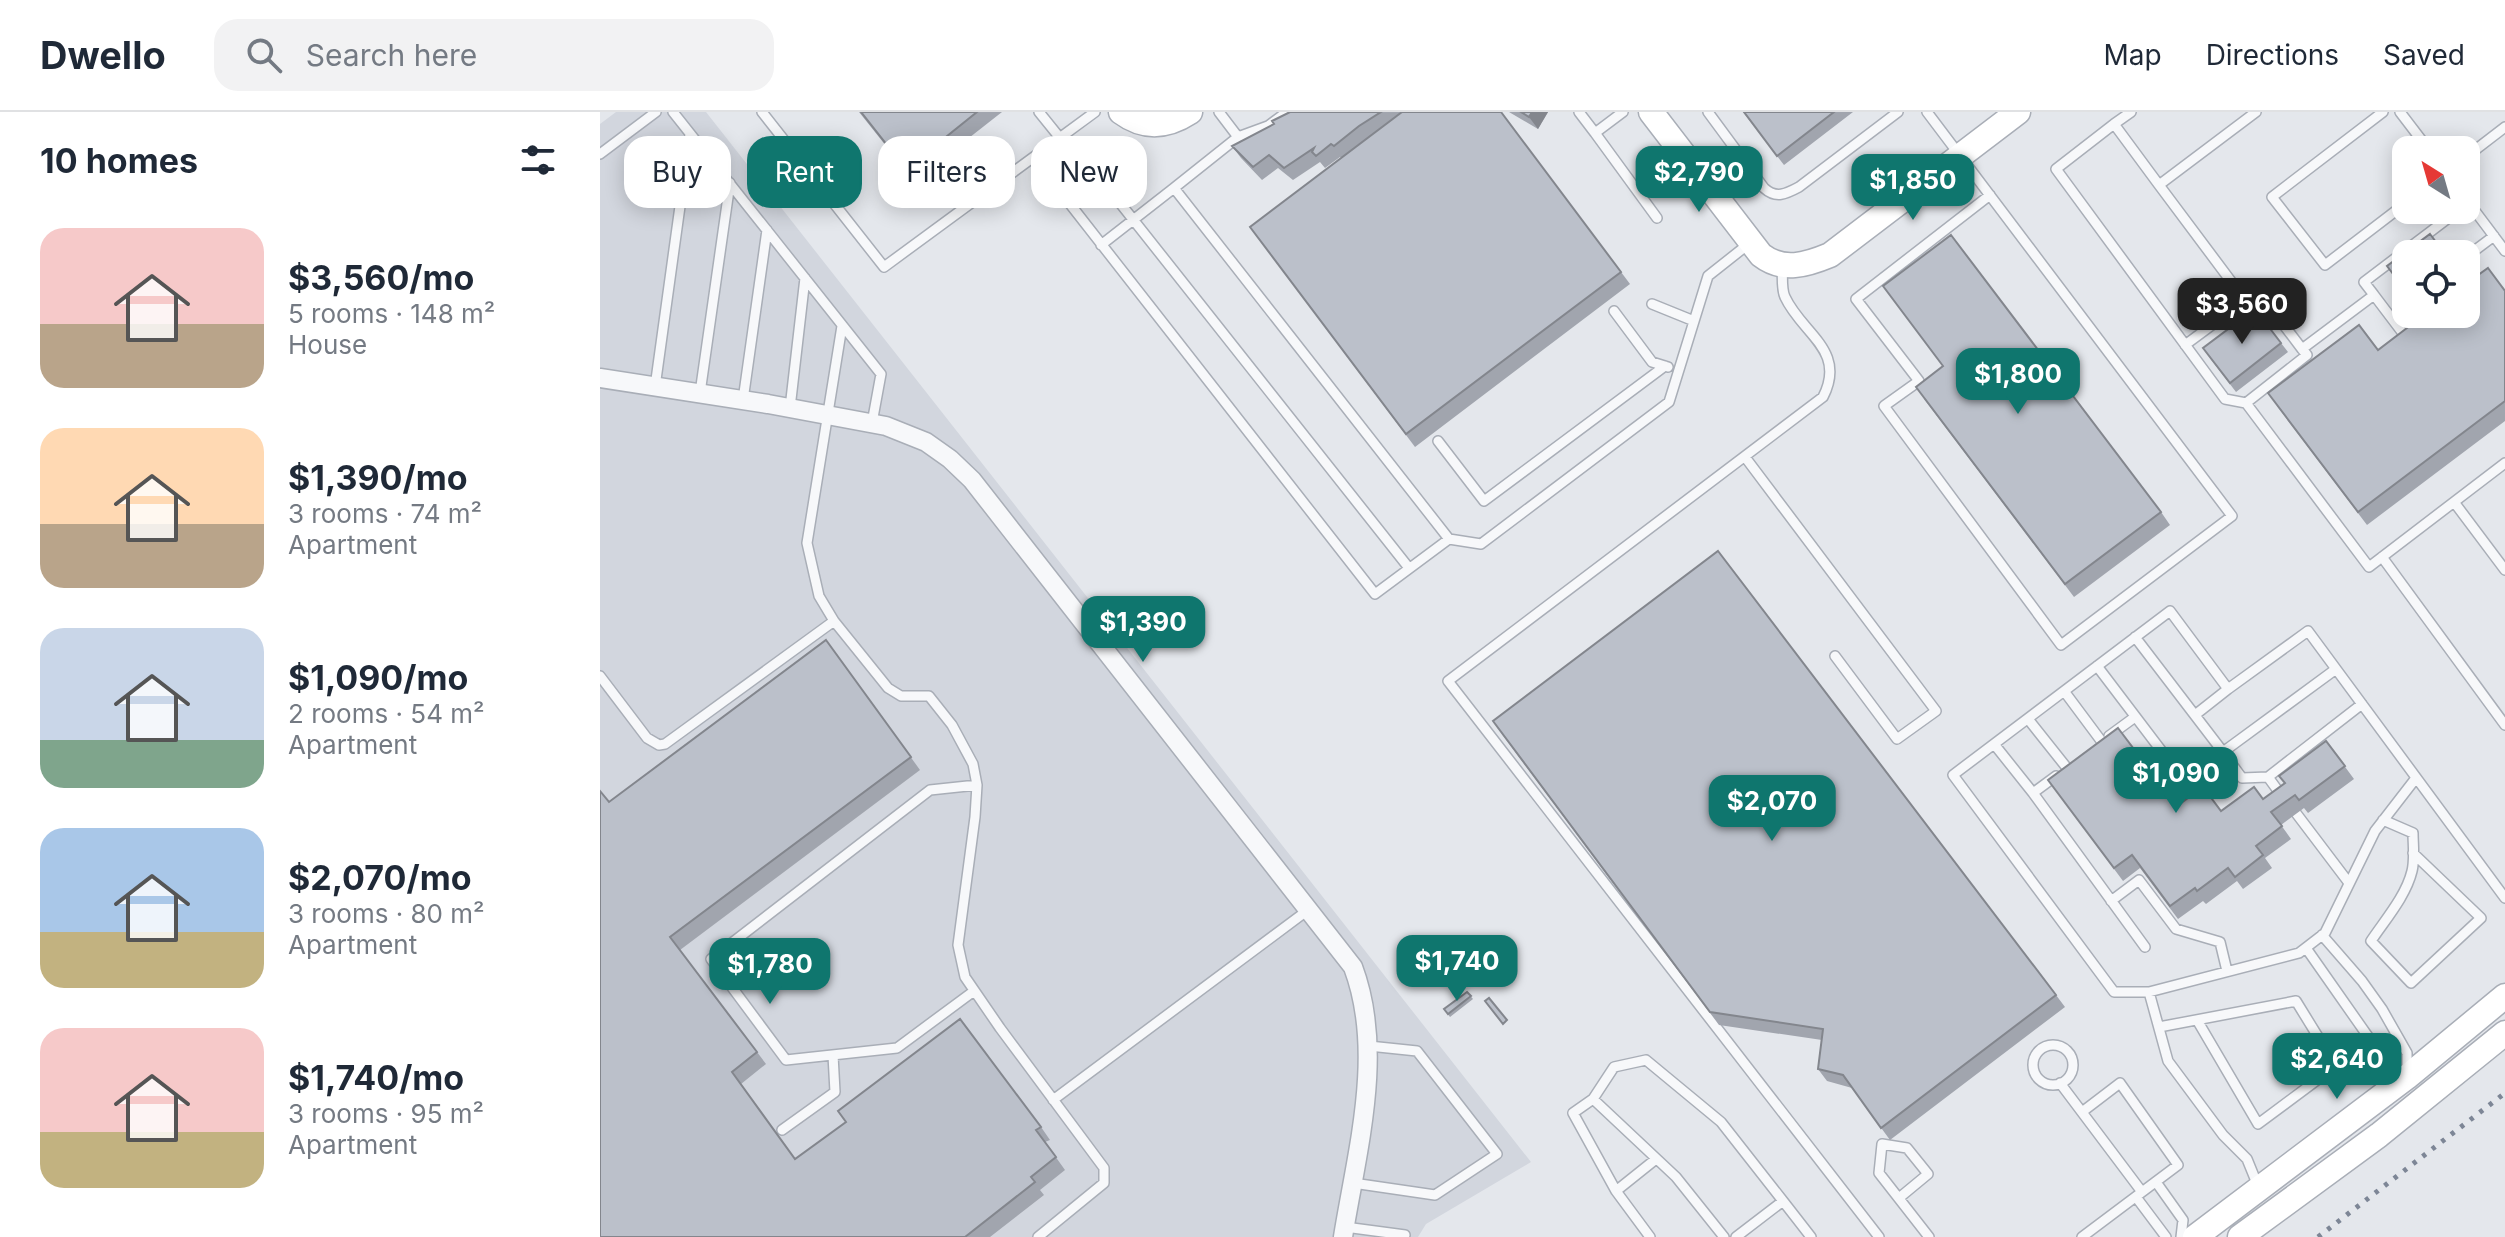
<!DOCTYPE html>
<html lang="en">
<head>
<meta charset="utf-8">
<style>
	:root { --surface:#fff; --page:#f2f2f3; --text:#1f2937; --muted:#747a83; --line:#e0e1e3; --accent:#0f766e }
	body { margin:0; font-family:Inter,sans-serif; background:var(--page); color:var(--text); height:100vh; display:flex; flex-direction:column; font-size:30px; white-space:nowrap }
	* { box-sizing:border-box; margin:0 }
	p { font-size:26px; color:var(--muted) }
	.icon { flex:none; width:44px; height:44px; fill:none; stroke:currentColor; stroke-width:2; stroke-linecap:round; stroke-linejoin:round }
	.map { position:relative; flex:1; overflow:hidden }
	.panel { display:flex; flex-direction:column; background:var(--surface); width:600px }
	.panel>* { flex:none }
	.banner { position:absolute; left:24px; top:24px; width:760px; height:72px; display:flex; gap:16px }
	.needle { width:52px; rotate:323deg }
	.buttons { position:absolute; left:1792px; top:24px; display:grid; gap:16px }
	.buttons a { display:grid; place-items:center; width:88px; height:88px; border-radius:16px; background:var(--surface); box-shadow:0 4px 20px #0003; font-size:40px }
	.price { position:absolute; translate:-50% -68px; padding:0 18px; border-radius:16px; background:var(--accent); color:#fff; font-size:26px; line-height:52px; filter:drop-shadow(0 2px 4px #0008) }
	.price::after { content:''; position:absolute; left:50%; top:48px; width:24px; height:18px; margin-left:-12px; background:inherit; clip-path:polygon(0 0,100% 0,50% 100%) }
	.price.active { background:#222; color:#fff }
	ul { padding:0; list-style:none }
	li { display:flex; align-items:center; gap:24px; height:200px; padding:0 40px }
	li span { display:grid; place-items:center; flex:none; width:224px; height:160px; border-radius:24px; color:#555 }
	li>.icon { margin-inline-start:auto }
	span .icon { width:96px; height:96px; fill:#fffc; stroke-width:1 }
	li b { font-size:34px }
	h2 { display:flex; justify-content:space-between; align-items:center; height:96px; padding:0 40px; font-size:34px }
	.tag { padding:0 28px; border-radius:24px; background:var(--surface); box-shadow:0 4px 20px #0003; font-size:28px; line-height:72px }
	.tag.active { background:var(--accent); color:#fff }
	header { display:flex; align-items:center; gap:48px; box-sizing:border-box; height:112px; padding:0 40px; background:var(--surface); border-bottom:2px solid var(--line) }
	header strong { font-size:38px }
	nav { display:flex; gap:44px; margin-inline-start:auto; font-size:28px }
	.search { width:560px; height:72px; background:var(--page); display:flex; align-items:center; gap:20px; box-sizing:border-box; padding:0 28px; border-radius:24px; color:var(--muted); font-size:30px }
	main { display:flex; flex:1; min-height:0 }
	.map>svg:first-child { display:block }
</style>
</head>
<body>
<header>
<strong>Dwello</strong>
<div class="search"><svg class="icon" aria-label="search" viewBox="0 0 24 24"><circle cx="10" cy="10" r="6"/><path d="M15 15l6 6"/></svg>Search here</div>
<nav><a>Map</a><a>Directions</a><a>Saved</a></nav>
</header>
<main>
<section class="panel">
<h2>10 homes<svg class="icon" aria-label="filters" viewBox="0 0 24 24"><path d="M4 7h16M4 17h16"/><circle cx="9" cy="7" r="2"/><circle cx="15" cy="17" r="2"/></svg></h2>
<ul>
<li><span style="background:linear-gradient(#f6c9c9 60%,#b9a48a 0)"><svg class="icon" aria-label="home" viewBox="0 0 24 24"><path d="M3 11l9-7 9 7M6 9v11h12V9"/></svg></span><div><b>$3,560/mo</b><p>5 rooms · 148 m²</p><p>House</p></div></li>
<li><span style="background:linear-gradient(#ffd9b3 60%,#b9a48a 0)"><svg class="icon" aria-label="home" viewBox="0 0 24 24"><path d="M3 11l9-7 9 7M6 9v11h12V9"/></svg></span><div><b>$1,390/mo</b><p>3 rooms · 74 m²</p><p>Apartment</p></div></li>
<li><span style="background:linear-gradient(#c9d6e8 70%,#7fa58c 0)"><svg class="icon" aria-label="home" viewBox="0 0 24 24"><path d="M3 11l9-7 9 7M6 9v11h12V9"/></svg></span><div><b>$1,090/mo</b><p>2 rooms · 54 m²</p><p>Apartment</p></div></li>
<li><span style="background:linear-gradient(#a9c7e8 65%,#c2b280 0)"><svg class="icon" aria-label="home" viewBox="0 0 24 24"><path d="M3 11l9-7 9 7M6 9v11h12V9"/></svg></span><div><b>$2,070/mo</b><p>3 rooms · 80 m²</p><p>Apartment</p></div></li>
<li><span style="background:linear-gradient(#f6c9c9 65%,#c2b280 0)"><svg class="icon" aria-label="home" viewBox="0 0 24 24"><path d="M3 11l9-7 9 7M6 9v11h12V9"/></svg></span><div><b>$1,740/mo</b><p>3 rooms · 95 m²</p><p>Apartment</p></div></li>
</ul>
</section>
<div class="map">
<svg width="1905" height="1125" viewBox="0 0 1905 1125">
	<rect width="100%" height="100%" fill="#e4e7ec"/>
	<path fill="#d2d6de" d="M16,0H106L931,1050L826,1112L818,1125H0V12Z"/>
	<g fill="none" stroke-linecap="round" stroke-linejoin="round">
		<g stroke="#a9aeb7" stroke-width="12">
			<path id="lane" d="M73,0L281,262L272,311
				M162,0L284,155L495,0
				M439,0L460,26
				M619,0L638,25L574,76L849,427
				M979,0L995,21L1023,0
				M1108,0L1164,76C1176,87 1186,82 1199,75L1298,0
				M1327,0L1632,404L1461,533L1284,294L1319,269L1256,187L1390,83
				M1531,0L1514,12L1559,73L1656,0
				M1783,0L1672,85L1725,153L1806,91
				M1800,0L1829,38
				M1514,12L1456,57L1625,287L1646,291L1769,455L1905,351
				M995,21L1057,106
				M638,25L668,14L687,0
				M0,42L56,0
				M1866,45L1905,15
				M1559,73L1645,188
				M1866,87L1905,139
				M501,133L574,76
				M1866,145L1894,124
				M1182,154C1183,163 1181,177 1185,185C1202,222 1247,238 1223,285L848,569L1279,1125
				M1774,183L1802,220
				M1052,192L1094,209
				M1014,199L1052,250L1068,255
				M242,214L207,431L219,484L234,509L288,576L301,584H329L352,613L373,652L377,673L375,705L358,833L365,865L400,916L504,1056V1071L438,1125
				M1585,233L1658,179L1702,237L1774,183L1764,170L1859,98
				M55,275L90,22
				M100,281L130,71
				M143,288L167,118
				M1646,291L1707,243L1702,237
				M190,296L205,166
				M838,329L884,389L1065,254
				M1145,345L1336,599L1297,627L1235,544
				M1854,390L1905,458
				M1782,445L1905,613
				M809,456L486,48L452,69L775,482L849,427L881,432L1069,290L1108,164L1151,130
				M1535,525L1623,640
				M1497,554L1595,683
				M0,564L47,626L59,633L65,632L234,509
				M1464,579L1502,630
				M1595,603L1628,577
				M1428,607L1467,656
				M1509,624L1535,605
				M1394,632L1433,681L1456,664
				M1668,665L1642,666L1623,640L1736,557
				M1433,681L1545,835
				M1684,687L1668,665L1762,592
				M1696,701L1749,771
				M1783,708L1813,721C1813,732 1815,747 1812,759C1806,784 1785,808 1771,829L1811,871L1881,806L1813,741
				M1511,789L1539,768L1576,817L1620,830L1627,859
				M1722,823L1762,869L1782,897L1807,941V958
				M1706,836L1788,953L1804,964
				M374,879L297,936L186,948L111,847L330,678L377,673
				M1549,880L1699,841L1725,821L1775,719L1816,666
				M1559,915L1696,889L1736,954L1658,1012L1597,908
				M1433 953a20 20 0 1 1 40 0a20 20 0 1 1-40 0Z
				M1460,971L1542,1080L1482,1125
				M993,987L1014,955L1046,948L1121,1010L1183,1089
				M453,988L708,798
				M1482,1000L1520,971L1578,1053L1542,1080
				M182,1018L235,980L233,943
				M1056,1047L1016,1079L973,1001L993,987L1076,1065L1124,1125
				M1556,1070L1583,1108L1581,1125
				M753,1071L835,1083L897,1042L817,939L769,934
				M1658,1074L1647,1047L1623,1023L1568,949L1549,880H1514L1353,663L1570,499L1628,577L1708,519L1905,786
				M1016,1079L1050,1125
				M1536,1085L1566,1125
				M1299,1086L1328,1062L1307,1036L1282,1032L1279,1061L1329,1125
				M745,1115L805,1123L804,1125
				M1136,1125L1183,1089L1211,1125"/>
		</g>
		<g stroke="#a9aeb7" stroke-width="21">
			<path id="street" d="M0,266L168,292L286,314L326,330L350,347L372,368L753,855C785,940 757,1038 743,1125"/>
		</g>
		<g stroke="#a9aeb7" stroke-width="27">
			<path id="secondary" d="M521,0C544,17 567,15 590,0
				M1051,0L1161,143C1183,160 1206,153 1230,143L1418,0
				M1595,1125L1807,965L1905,884
				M1640,1125L1779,1023L1905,921"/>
		</g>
		<use href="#lane" stroke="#f7f8fa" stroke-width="9"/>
		<use href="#street" stroke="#f7f8fa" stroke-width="18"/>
		<use href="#secondary" stroke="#fff" stroke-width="24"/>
		<path stroke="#7d8696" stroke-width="5" stroke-dasharray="4 8" stroke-linecap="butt" d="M1718,1125L1905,981"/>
	</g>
	<path fill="#a1a5ae" d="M259,0H402L314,69Z
		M690,0H901L1030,172L815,335L659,127L742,46L740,45L725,56L720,50L693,68L678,56L662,68L641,46L632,34L674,12Z
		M909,0H948L938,17Z
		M1143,0H1253L1184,53Z
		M1867,171L1905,179V309L1767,413L1677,294L1778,238Z
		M1681,231L1688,240L1636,280L1610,246Z
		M1324,287L1561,400L1570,413L1474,485Z
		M226,528L320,658L80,838L166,952L141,972L195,1047L246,1010L238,999L441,1015L450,1028L445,1030L465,1058L440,1078L444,1083L390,1125H0L9,690Z
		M902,622L1456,883L1465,895L1290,1028L1252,976L1227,969L1218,957L1222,928L1119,913Z
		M1726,629L1754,667L1708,701L1704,696L1681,713L1691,727L1665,746L1672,756L1643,777L1637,769L1606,792L1603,789L1578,807L1540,756L1523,769L1457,680L1621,699L1663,687L1685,672Z
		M867,880L873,887L850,905L844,897Z"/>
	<path fill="#83868d" d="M932,0H948L938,17L929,5Z"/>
	<path fill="#bbc0ca" stroke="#83868d" stroke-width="2" d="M261,0H377L306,57Z
		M690,0H781L759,14L734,34L731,32L716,44L712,40L714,36L684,56L669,43L653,55L632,34L674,12L672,9Z
		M802,0H901L1021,160L806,322L650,115Z
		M921,0H932L929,5Z
		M1144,0H1234L1177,44Z
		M1830,122L1845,142H1806V179L1787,154Z
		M1351,123L1561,400L1465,472L1316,275L1343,254L1283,174Z
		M1888,156L1905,179V289L1758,400L1668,281L1759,213L1778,238L1824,203L1823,202H1866V170L1867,171Z
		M1655,197L1681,231L1630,271L1603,236Z
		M1118,439L1456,883L1281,1016L1243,963L1218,957L1223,917L1110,900L893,609Z
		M226,528L311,645L70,825L157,940L132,960L195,1047L246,1010L238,999L360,907L441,1015L436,1018L456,1045L431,1065L435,1070L365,1125H0V679L9,690Z
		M1518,616L1577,694L1603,675L1621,699L1654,675L1663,687L1685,671L1679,664L1726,629L1745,654L1699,688L1695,683L1671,700L1682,714L1656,734L1663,743L1635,765L1628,756L1597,779L1595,776L1570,794L1532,743L1514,756L1448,668Z
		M867,880L871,884L848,902L844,897Z
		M889,886L907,908L903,912L885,889Z"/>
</svg>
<div class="buttons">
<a><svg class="needle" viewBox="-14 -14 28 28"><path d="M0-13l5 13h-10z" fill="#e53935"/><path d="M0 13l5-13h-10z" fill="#747a83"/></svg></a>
<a><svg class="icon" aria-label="locate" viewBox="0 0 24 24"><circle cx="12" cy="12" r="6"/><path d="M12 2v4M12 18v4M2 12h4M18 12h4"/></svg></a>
</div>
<b class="price" style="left:1099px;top:102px">$2,790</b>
<b class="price" style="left:1313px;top:110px">$1,850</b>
<b class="price active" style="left:1642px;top:234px">$3,560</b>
<b class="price" style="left:1418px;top:304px">$1,800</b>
<b class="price" style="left:543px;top:552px">$1,390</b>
<b class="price" style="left:1576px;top:703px">$1,090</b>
<b class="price" style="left:1172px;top:731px">$2,070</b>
<b class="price" style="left:857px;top:891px">$1,740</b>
<b class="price" style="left:170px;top:894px">$1,780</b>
<b class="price" style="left:1737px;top:989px">$2,640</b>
<div class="banner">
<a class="tag">Buy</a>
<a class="tag active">Rent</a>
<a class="tag">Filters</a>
<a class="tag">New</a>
</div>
</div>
</main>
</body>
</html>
